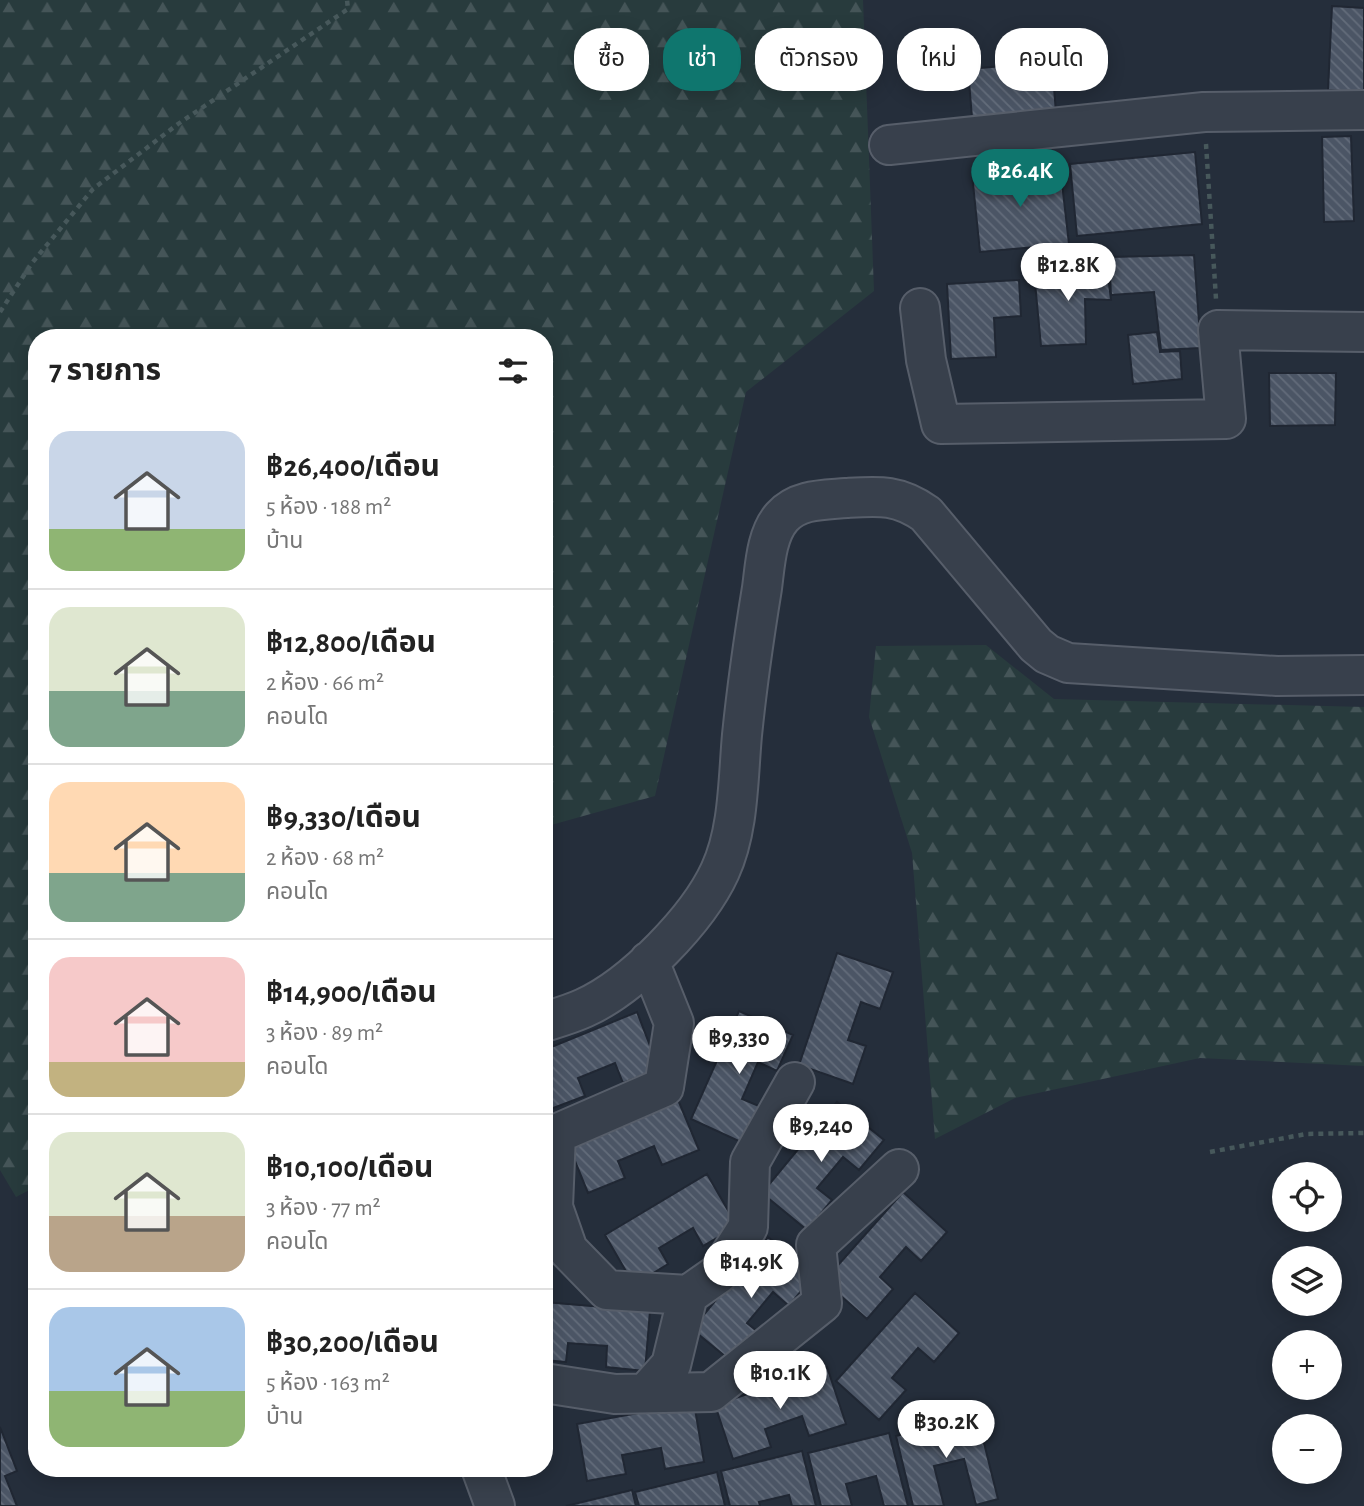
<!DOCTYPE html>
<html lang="th">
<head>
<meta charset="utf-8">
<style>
	:root { --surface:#fff; --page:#f2f2f2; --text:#222; --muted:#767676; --line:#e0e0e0; --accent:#0f766e }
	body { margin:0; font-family:"Alegreya Sans","Noto Sans Thai",sans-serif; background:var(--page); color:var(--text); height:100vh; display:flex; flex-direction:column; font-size:26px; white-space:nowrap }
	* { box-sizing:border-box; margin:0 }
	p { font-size:23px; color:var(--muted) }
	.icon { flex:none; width:38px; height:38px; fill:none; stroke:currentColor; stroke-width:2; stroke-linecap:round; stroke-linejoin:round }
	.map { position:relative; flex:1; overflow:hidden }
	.sheet { position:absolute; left:28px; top:329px; width:525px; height:1148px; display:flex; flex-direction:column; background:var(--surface); border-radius:28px; box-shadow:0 4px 18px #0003 }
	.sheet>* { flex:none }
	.top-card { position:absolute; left:574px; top:28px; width:665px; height:63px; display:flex; gap:14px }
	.buttons { position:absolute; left:1272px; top:1162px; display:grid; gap:14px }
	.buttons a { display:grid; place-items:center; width:70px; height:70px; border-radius:50%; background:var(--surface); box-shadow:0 4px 18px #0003; font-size:35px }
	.price { position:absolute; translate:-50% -60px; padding:0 16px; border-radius:24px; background:#fff; color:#222; font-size:23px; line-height:46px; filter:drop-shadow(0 2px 4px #0008) }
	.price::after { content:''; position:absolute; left:50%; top:42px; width:21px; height:16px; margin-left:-10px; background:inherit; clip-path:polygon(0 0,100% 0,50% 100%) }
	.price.active { background:var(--accent); color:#fff }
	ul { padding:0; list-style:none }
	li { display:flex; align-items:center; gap:21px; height:175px; padding:0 21px }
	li+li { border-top:2px solid var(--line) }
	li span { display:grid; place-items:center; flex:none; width:196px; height:140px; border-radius:21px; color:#555 }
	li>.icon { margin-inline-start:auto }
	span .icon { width:84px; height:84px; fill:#fffc; stroke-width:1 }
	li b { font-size:30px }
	h2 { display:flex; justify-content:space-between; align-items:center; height:84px; padding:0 21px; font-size:30px }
	.tag { padding:0 24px; border-radius:28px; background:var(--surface); box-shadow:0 4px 18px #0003; font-size:24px; line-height:63px }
	.tag.active { background:var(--accent); color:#fff }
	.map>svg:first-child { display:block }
</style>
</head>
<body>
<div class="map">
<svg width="1364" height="1506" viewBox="0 0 1364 1506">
	<defs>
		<pattern id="forest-firs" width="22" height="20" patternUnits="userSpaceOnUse" patternTransform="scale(1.75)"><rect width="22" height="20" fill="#283b3d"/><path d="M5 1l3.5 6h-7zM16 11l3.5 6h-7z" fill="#455558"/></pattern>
		<pattern id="building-back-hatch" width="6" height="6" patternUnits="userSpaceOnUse" patternTransform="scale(1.75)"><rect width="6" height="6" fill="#4b5565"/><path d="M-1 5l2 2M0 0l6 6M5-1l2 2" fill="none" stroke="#636c7a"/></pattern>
	</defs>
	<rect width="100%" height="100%" fill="#252e3b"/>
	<path fill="url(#forest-firs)" d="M0,0H863L874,291L746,392L655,796L544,827V338H37V1186L16,1197L0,1170Z
		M986,645L1054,699L1364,707V1066L1200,1058L1015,1098L935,1139L912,853L869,717L876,646Z"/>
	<path fill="url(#building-back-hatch)" stroke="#202733" stroke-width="2" d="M1332,6L1364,8V93L1328,90Z
		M1052,62L1056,113L973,130L968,69Z
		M1351,136L1354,221L1324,222L1322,137Z
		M1195,152L1202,224L1077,236L1070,164Z
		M1060,166L1069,244L980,252L972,174Z
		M1194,255L1201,348L1161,350L1154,292L1111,295L1109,257Z
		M1107,267L1111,300L1085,299L1086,344L1041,346L1034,272Z
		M1019,280L1021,316L994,318L996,357L951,359L947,284Z
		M1157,332L1160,352L1180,351L1182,379L1133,384L1128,335Z
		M1269,373H1336L1335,425L1270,426Z
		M837,953L893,972L880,1009L861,1002L848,1040L866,1046L853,1084L799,1065Z
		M739,1011L793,1035L777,1071L758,1062L742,1099L759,1106L743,1143L691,1119Z
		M637,1012L659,1069L623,1083L615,1063L578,1078L585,1096L548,1110L544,1100V1050Z
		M676,1095L699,1150L662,1165L654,1146L618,1161L625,1178L588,1193L566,1139Z
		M837,1102L884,1140L859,1170L843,1157L817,1188L832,1200L807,1230L762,1193Z
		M707,1174L737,1226L703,1246L693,1228L659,1248L668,1264L634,1285L605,1235Z
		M903,1192L947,1232L921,1261L906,1247L880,1277L893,1289L867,1319L824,1281Z
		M768,1237L814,1275L789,1306L773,1292L747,1323L762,1335L737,1366L692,1329Z
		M544,1253L556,1262L544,1278Z
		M915,1293L959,1333L934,1362L918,1348L892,1378L906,1390L879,1420L836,1381Z
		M544,1302L650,1311L645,1371L606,1367L607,1346L568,1343L566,1362L544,1360Z
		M827,1367L846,1424L809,1436L802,1416L765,1429L771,1447L733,1459L715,1405Z
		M694,1403L704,1462L665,1469L661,1448L622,1455L626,1474L587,1481L577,1424Z
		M977,1415L998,1499L976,1505L964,1459L934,1466L944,1506H913L896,1436Z
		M0,1427L17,1471L5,1476L17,1506H0Z
		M889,1433L908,1506H884L876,1476L846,1484L852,1506H821L808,1453Z
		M802,1451L816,1506H792L789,1495L759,1502L760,1506H730L721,1471Z
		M717,1472L725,1506H639L635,1492Z
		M632,1490L636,1506H566Z"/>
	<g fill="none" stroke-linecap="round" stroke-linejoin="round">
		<g stroke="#575e6a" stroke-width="42">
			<path id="minor" d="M889,145L1204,112L1364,110
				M920,308L926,360L941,424L1226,419L1218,330L1364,332
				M649,961L674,1023L664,1087L556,1134L553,1207L568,1250L607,1290L688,1295
				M544,1022C557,1018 571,1014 584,1008C633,986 698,919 720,871C739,830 738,779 742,735C747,686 754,637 762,588C765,566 766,535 782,517C798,499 823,500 846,498C879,496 898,494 926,514L1036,645L1047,654L1068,663L1277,676L1364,675
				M544,1383L615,1394L711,1392L822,1303L816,1245L899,1169
				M646,1393L671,1365L688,1295L718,1274L748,1227L750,1162L795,1082
				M481,1468L495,1506"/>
		</g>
		<path stroke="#47585b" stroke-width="4.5" stroke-dasharray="5 5" stroke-linecap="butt" d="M1206,144L1216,299
			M0,312L32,263L93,189L178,124L348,9L347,0
			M1210,1152L1306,1134L1364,1133"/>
		<use href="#minor" stroke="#38404c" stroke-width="38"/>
	</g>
</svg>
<div class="buttons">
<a><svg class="icon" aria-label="locate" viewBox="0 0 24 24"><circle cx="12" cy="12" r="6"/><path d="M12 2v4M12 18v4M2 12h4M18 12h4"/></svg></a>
<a><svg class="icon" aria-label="layers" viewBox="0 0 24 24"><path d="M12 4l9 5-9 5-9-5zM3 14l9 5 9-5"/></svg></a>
<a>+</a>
<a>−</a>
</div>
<b class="price active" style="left:1020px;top:209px">฿26.4K</b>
<b class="price" style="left:1068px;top:303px">฿12.8K</b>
<b class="price" style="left:739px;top:1076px">฿9,330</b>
<b class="price" style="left:821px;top:1164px">฿9,240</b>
<b class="price" style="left:751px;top:1300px">฿14.9K</b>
<b class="price" style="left:780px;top:1411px">฿10.1K</b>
<b class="price" style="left:946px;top:1460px">฿30.2K</b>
<div class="top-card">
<a class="tag">ซื้อ</a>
<a class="tag active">เช่า</a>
<a class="tag">ตัวกรอง</a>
<a class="tag">ใหม่</a>
<a class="tag">คอนโด</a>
</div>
<section class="sheet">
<h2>7 รายการ<svg class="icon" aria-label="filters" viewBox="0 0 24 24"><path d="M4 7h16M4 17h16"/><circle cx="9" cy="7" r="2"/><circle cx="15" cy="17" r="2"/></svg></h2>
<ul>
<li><span style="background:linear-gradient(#c9d6e8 70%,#8fb573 0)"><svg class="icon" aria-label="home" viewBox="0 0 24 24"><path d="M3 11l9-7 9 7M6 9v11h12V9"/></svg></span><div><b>฿26,400/เดือน</b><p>5 ห้อง · 188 m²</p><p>บ้าน</p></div></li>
<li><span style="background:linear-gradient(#dfe7d0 60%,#7fa58c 0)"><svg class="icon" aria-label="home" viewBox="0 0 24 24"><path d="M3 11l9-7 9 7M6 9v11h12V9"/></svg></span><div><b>฿12,800/เดือน</b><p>2 ห้อง · 66 m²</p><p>คอนโด</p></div></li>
<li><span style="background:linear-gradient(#ffd9b3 65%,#7fa58c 0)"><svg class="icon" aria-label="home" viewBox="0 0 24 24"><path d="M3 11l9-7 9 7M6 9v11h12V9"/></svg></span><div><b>฿9,330/เดือน</b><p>2 ห้อง · 68 m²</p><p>คอนโด</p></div></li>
<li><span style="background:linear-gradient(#f6c9c9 75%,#c2b280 0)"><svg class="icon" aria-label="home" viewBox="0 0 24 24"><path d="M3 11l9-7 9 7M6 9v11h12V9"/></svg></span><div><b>฿14,900/เดือน</b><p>3 ห้อง · 89 m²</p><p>คอนโด</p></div></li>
<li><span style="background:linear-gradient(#dfe7d0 60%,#b9a48a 0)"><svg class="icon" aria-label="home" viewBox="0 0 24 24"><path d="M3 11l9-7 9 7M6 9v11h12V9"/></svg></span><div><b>฿10,100/เดือน</b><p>3 ห้อง · 77 m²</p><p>คอนโด</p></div></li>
<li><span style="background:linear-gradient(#a9c7e8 60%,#8fb573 0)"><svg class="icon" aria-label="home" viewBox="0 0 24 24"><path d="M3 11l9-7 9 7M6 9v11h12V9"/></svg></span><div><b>฿30,200/เดือน</b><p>5 ห้อง · 163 m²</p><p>บ้าน</p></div></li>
</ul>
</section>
</div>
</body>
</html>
